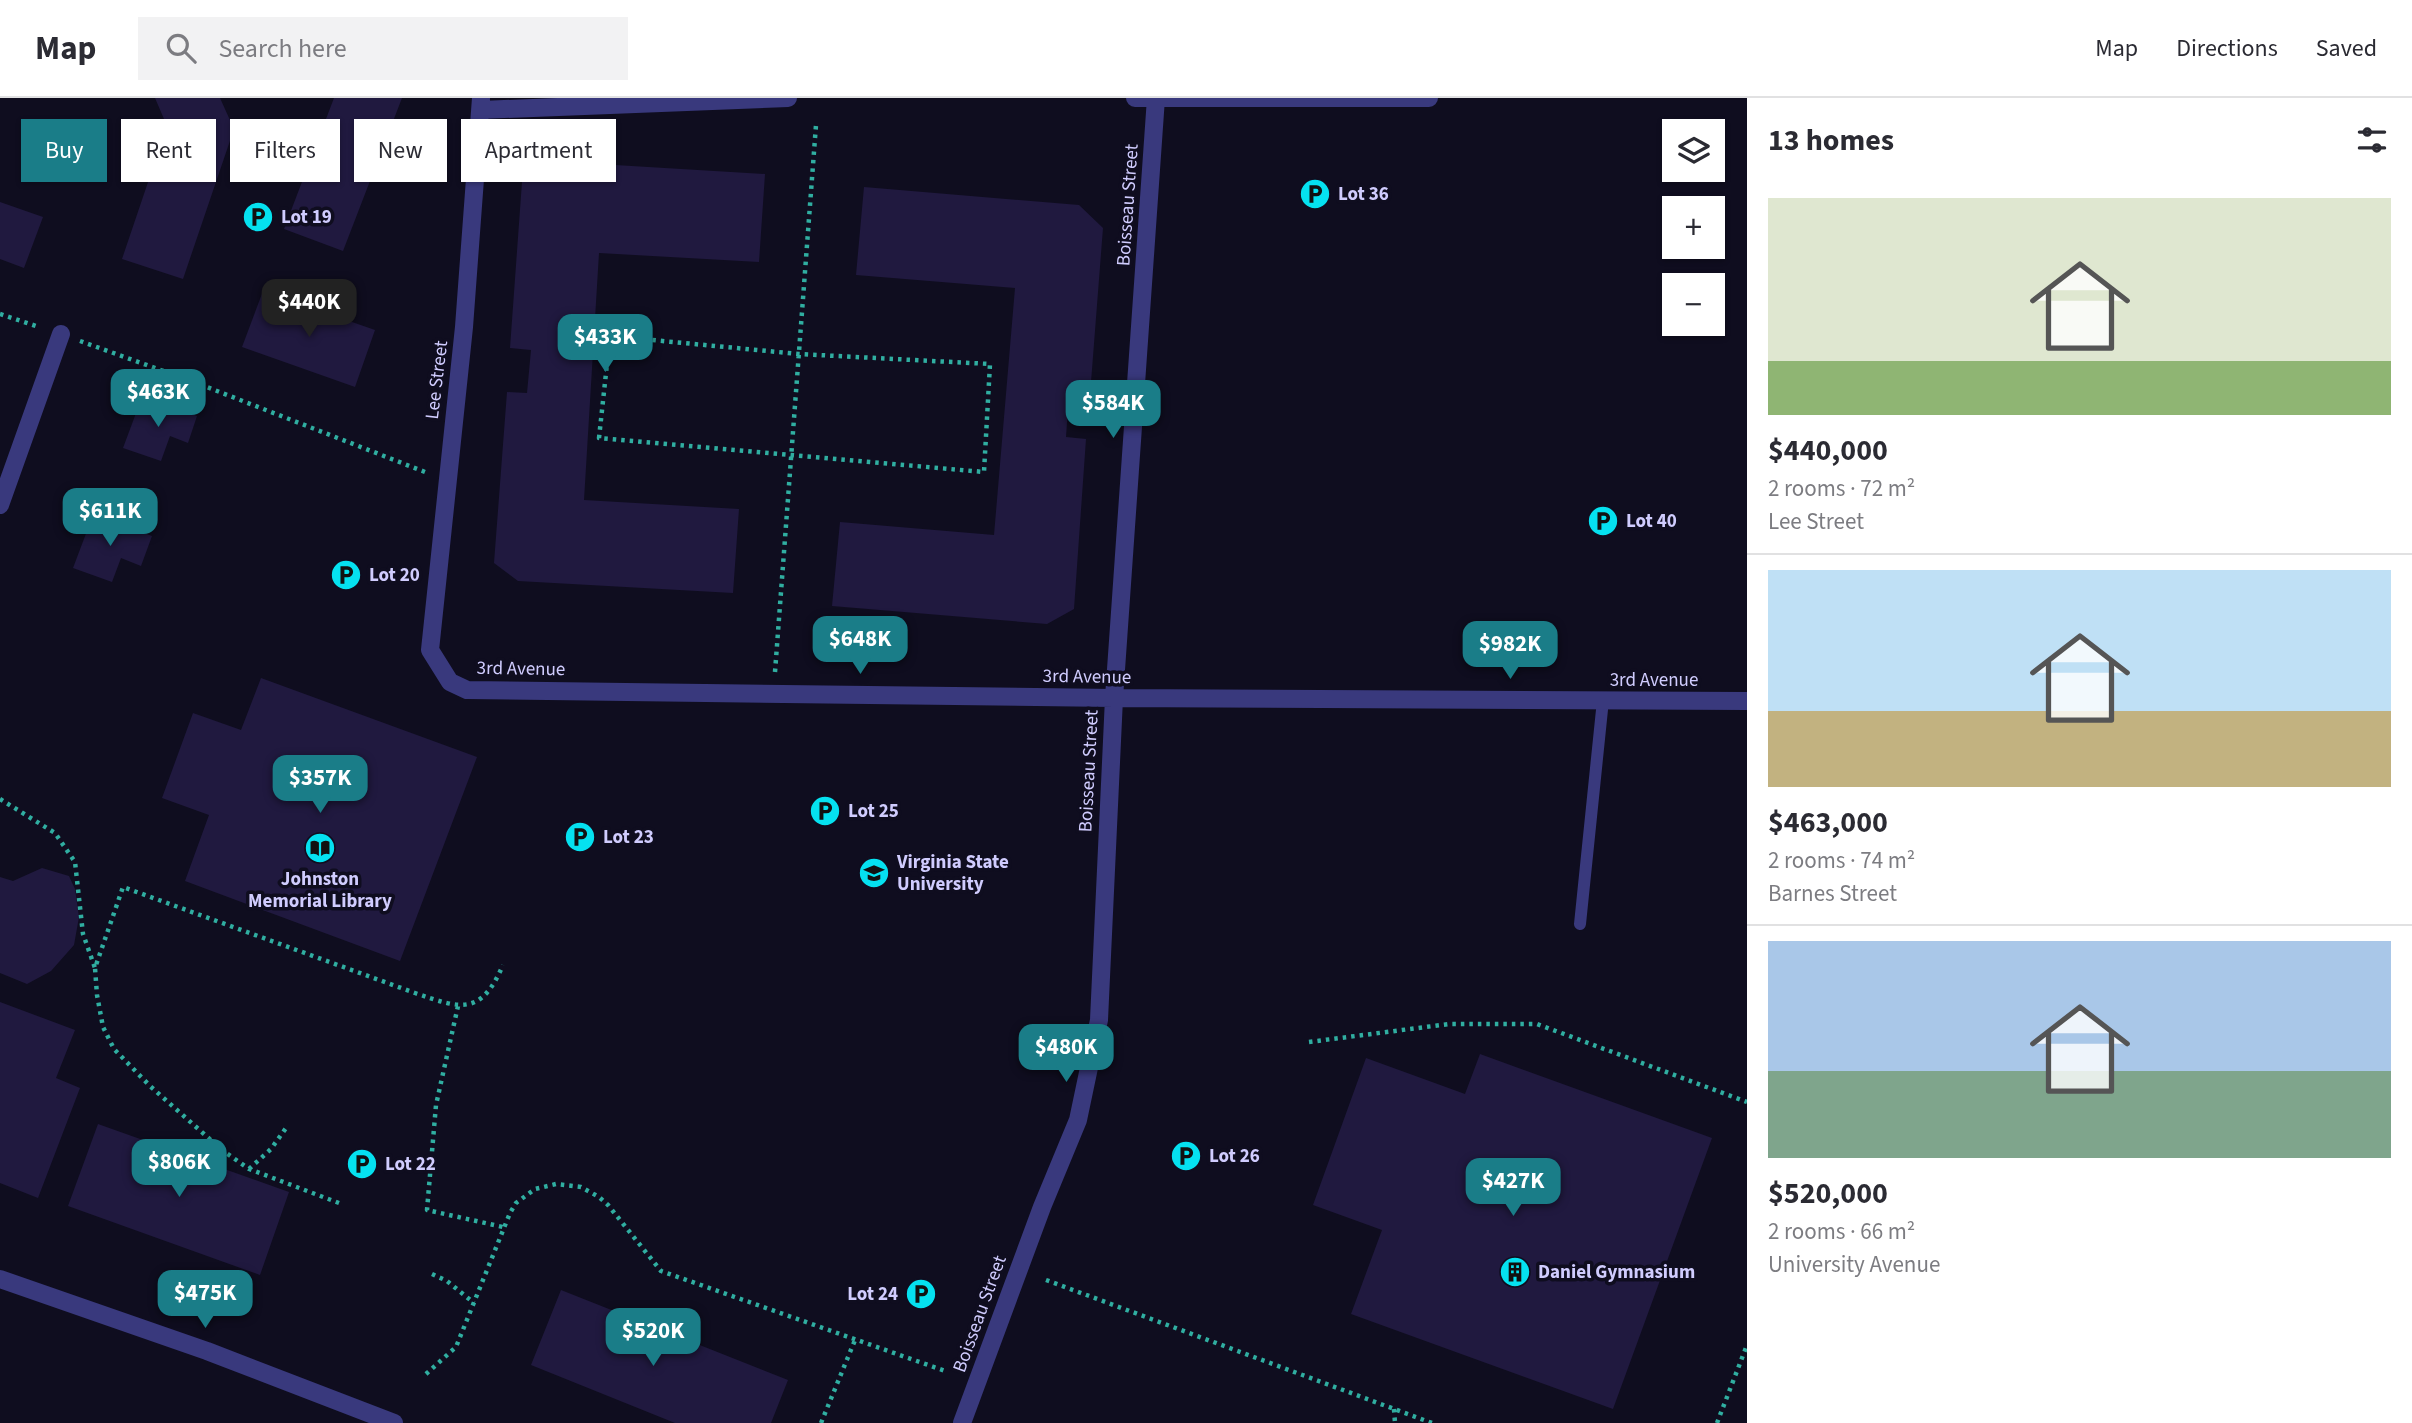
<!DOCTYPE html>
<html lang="en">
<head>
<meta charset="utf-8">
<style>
	:root { --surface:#fff; --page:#f2f2f3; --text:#2b2b33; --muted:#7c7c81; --line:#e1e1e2; --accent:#1a7d88 }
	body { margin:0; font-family:"Source Sans 3",sans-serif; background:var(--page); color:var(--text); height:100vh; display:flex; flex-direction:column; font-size:26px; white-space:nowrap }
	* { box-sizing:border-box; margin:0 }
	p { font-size:23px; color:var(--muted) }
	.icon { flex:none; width:38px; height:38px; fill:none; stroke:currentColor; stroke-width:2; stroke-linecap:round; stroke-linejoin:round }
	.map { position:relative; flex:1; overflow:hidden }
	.drawer { display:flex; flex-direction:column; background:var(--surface); width:665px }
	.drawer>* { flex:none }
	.top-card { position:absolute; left:21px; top:21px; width:665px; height:63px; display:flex; gap:14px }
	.fabs { position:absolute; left:1662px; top:21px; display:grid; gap:14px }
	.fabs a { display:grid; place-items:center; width:63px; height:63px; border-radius:0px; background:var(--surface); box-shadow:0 2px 5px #0004; font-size:35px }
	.price { position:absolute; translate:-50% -60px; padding:0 16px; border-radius:14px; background:var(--accent); color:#fff; font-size:23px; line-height:46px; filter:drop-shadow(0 2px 4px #0008) }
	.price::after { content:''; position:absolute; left:50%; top:42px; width:21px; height:16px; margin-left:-10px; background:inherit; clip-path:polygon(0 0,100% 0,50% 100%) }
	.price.active { background:#222; color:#fff }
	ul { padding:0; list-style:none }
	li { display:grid; align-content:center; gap:14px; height:371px; padding:0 21px }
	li+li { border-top:2px solid var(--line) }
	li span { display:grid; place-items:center; height:217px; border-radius:0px; color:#555 }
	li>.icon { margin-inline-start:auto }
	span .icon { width:126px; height:126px; fill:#fffc; stroke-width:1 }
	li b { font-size:30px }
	h2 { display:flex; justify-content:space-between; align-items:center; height:84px; padding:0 21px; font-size:30px }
	.pill { padding:0 24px; border-radius:0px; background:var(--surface); box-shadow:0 2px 5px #0004; font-size:24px; line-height:63px }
	.pill.active { background:var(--accent); color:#fff }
	header { display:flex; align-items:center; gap:42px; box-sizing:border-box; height:98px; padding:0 35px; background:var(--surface); border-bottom:2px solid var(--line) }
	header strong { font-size:33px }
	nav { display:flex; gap:38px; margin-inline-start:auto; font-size:24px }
	.search { width:490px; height:63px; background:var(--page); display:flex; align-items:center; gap:18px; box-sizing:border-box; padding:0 24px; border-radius:0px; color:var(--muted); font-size:26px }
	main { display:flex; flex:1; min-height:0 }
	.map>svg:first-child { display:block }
</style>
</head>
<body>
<header>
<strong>Map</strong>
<div class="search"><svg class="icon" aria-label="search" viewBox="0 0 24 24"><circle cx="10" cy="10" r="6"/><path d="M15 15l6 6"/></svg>Search here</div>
<nav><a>Map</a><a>Directions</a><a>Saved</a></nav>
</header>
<main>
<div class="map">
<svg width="1747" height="1325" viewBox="0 0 1747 1325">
	<rect width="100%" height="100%" fill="#0f0d1f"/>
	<path fill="#20193f" d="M155,0H220L234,31L183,181L122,161L167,28Z
		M334,0H402L343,153L284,131Z
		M549,63L765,76L759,164L599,155L584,402L739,411L733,495L518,483L494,465L507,294L527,295L531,252L510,250L522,84Z
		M864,89L1079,107L1103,130L1090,297L1069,296L1066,339L1086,341L1074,511L1047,526L832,508L840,424L994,437L1015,190L856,177Z
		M0,104L43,119L24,170L0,161Z
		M263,193L375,232L355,289L242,249Z
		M142,299L197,318L188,345L170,338L161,363L123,350Z
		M93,417L152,438L141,468L121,460L112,484L73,470Z
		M261,580L477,659L400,863L185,783L209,717L162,700L193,615L241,632Z
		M42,770L69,778L75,791L79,819L74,847L51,873L27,886L0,875V779L13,783Z
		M0,904L75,932L56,980L80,990L38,1100L0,1085Z
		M1480,956L1712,1040L1613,1311L1351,1216L1382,1132L1313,1107L1366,960L1465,996Z
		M98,1026L289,1094L260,1177L68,1108Z
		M561,1192L788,1282L771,1325H675L531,1267Z"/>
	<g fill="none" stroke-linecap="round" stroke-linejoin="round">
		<path stroke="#30aea1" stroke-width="4.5" stroke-dasharray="3.5 5" stroke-linecap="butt" d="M0,216L39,229
			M610,238L799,256L990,266L984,374L599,340Z
			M80,243L194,284L425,374
			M775,574L816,27
			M0,701L55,735L75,764L83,836L95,870
			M458,908L436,1007L427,1112L503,1129
			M1309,944L1449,926H1537L1747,1004
			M249,1071L271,1051L286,1030
			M339,1105L249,1071L222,1052L150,988L114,951L103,929L97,897L95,870L123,789L415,895C461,911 481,918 503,867
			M432,1176L447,1183L474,1205
			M1046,1182L1432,1325
			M426,1276L456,1249L510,1115L516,1105L535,1091L556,1086L581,1089L599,1099L608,1107L661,1173L948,1274
			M1394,1311L1395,1325
			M821,1325L855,1242
			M1717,1325L1747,1247"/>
		<path stroke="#39397d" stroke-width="12" d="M1580,826L1603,602"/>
		<path stroke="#39397d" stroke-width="18" d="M481,0L464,229L430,552L450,584L467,592L1114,600L1747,603
			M1135,0H1429
			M481,12L788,0
			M0,407L61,236
			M0,1181L207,1253L394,1325
			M962,1325L1042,1109L1078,1022L1099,922L1114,600L1156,0"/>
	</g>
	<defs>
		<g id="parking-disc" transform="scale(1.575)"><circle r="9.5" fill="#05e1f0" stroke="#0f0d1f"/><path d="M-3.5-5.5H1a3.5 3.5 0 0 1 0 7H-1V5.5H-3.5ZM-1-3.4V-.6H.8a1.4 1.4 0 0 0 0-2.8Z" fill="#111"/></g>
		<g id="library-disc" transform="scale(1.575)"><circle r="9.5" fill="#05e1f0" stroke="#0f0d1f"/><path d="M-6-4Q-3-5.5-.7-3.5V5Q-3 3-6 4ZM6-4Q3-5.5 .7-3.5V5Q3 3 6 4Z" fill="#111"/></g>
		<g id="university-disc" transform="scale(1.575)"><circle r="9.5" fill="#05e1f0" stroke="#0f0d1f"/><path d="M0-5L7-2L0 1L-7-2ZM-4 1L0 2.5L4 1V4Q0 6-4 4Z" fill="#111"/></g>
		<g id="building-disc" transform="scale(1.575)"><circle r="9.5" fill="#05e1f0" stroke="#0f0d1f"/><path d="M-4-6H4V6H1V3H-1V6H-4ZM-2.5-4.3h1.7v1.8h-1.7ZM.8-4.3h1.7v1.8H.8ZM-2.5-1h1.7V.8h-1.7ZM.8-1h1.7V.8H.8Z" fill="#111"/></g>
	</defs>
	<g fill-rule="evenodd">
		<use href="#parking-disc" x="1315" y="96"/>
		<use href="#parking-disc" x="258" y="119"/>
		<use href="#parking-disc" x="1603" y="423"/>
		<use href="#parking-disc" x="346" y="477"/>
		<use href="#parking-disc" x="825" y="713"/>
		<use href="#parking-disc" x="580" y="739"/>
		<use href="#library-disc" x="320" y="750"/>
		<use href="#university-disc" x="874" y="775"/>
		<use href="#parking-disc" x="1186" y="1058"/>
		<use href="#parking-disc" x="362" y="1066"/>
		<use href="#building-disc" x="1515" y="1174"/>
		<use href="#parking-disc" x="921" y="1196"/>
	</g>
	<g text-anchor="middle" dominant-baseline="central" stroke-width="7" stroke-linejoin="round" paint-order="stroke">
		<g font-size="19" font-weight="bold" fill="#d0ccfe" stroke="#0f0d1f" text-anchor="start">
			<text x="1338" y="96">Lot 36</text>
			<text x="281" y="119">Lot 19</text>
			<text x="1626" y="423">Lot 40</text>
			<text x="369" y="477">Lot 20</text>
			<text x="848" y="713">Lot 25</text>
			<text x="603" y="739">Lot 23</text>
			<text x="897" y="764">Virginia State<tspan x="897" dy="22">University</tspan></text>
			<text x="320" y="781" text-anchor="middle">Johnston<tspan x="320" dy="22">Memorial Library</tspan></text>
			<text x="1209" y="1058">Lot 26</text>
			<text x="385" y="1066">Lot 22</text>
			<text x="1538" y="1174">Daniel Gymnasium</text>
			<text x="898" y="1196" text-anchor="end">Lot 24</text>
		</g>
		<g font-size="19" fill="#d0ccfe" stroke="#0f0d1f">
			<text transform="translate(1128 107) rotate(-86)">Boisseau Street</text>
			<text transform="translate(437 282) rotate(-83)">Lee Street</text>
			<text transform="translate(521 571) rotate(1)">3rd Avenue</text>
			<text transform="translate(1087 579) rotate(1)">3rd Avenue</text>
			<text x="1654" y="582">3rd Avenue</text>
			<text transform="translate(1089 673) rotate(-87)">Boisseau Street</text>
			<text transform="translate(980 1216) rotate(-70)">Boisseau Street</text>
		</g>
	</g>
</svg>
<div class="fabs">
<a><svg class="icon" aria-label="layers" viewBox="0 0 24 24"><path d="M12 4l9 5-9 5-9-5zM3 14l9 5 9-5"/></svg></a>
<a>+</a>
<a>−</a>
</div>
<b class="price active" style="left:309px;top:241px">$440K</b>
<b class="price" style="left:605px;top:276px">$433K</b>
<b class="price" style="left:158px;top:331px">$463K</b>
<b class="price" style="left:1113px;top:342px">$584K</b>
<b class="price" style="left:110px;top:450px">$611K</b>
<b class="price" style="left:860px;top:578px">$648K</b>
<b class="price" style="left:1510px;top:583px">$982K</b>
<b class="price" style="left:320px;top:717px">$357K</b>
<b class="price" style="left:1066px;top:986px">$480K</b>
<b class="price" style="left:179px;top:1101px">$806K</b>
<b class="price" style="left:1513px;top:1120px">$427K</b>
<b class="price" style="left:205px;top:1232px">$475K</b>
<b class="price" style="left:653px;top:1270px">$520K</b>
<div class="top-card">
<a class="pill active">Buy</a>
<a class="pill">Rent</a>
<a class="pill">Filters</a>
<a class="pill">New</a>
<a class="pill">Apartment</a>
</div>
</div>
<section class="drawer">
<h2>13 homes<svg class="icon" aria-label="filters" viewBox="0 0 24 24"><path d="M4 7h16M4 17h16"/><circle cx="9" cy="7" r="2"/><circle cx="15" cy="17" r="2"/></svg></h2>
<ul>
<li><span style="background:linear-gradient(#dfe7d0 75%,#8fb573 0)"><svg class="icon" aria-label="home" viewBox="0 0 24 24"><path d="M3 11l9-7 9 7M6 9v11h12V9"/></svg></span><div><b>$440,000</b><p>2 rooms · 72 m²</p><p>Lee Street</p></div></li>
<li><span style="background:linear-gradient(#bfe0f5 65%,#c2b280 0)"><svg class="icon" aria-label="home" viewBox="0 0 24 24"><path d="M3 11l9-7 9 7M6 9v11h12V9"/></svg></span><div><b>$463,000</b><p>2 rooms · 74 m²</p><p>Barnes Street</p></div></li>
<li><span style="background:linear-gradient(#a9c7e8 60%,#7fa58c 0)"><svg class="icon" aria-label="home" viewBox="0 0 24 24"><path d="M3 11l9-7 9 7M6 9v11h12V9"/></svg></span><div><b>$520,000</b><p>2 rooms · 66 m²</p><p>University Avenue</p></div></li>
</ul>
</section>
</main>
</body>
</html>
